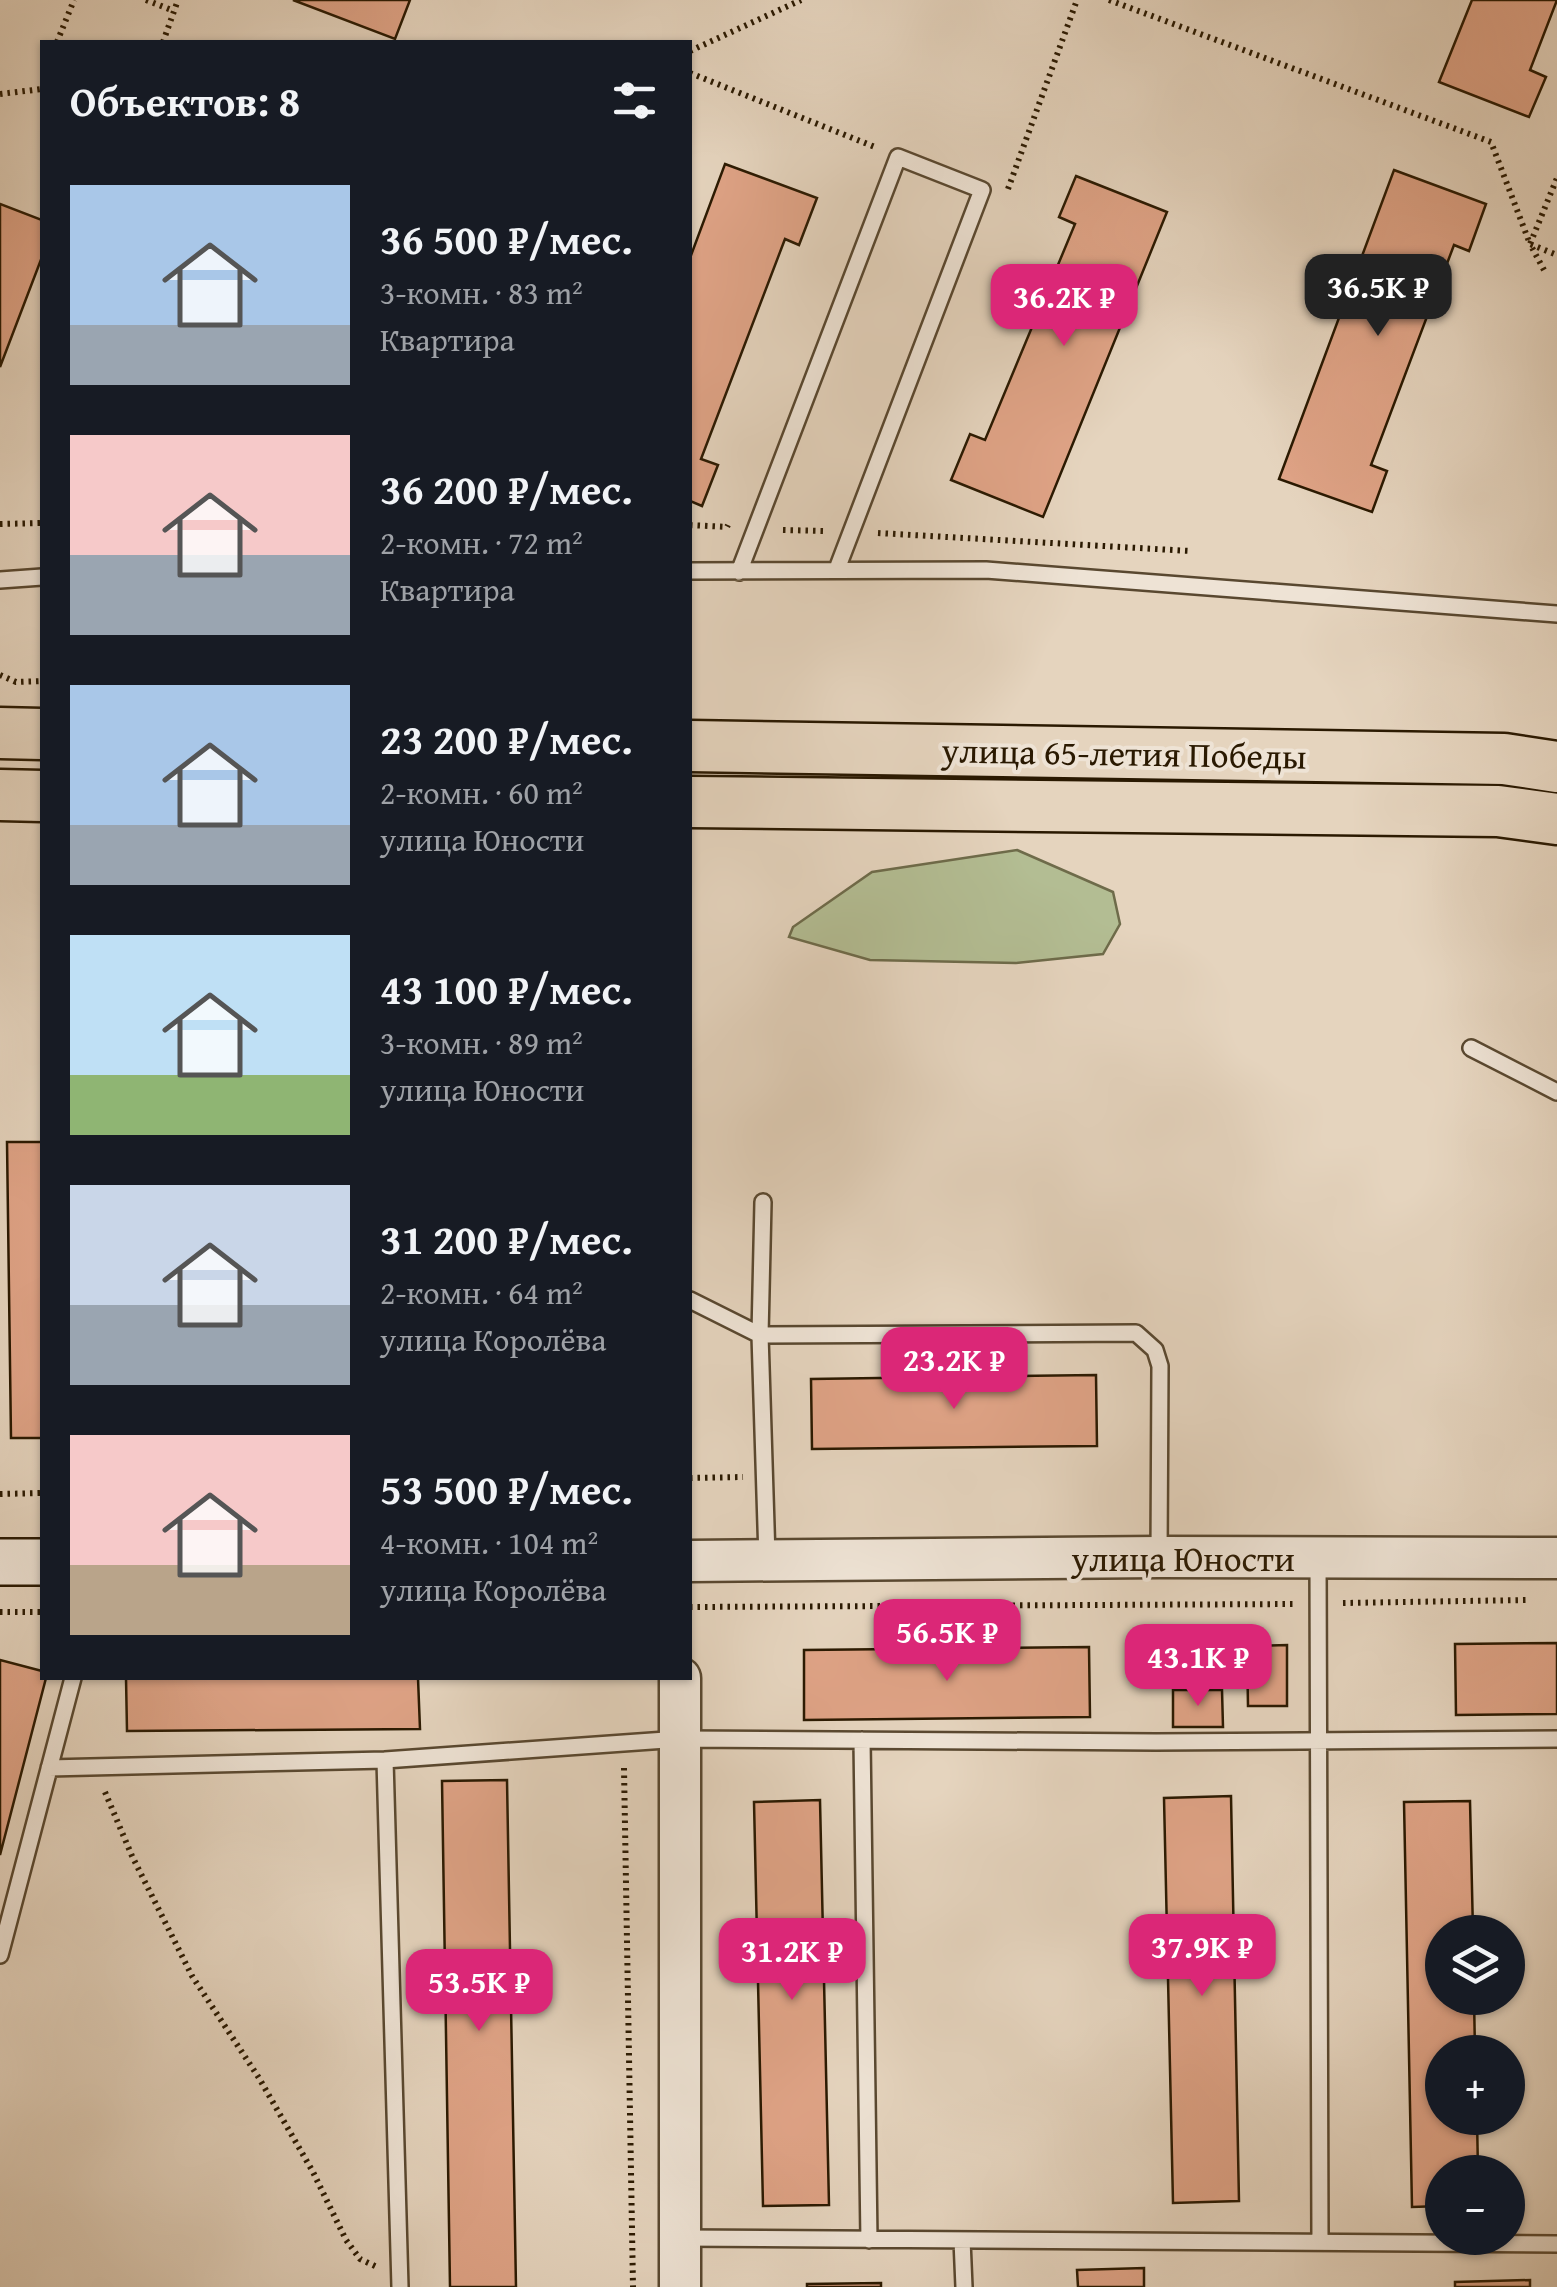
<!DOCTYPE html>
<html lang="ru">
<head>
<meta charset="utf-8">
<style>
	:root { --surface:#171b24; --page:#20242c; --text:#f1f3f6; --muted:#9ea1a6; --accent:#db2777 }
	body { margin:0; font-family:"Gentium Book Plus",serif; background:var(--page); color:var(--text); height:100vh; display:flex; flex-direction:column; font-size:38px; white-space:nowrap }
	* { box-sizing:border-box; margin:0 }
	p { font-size:32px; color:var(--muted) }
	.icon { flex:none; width:55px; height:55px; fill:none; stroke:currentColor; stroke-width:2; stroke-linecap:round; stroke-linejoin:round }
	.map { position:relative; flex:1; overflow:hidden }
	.sheet { position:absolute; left:40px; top:40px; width:652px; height:1640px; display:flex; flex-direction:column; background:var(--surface); border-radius:0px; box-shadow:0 2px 8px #0004 }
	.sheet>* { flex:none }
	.buttons { position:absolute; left:1425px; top:1915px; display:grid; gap:20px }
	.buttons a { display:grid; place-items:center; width:100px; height:100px; border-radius:50%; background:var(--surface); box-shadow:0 2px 8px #0004; font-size:50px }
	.price { position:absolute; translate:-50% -85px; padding:0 22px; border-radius:20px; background:var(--accent); color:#fff; font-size:32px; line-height:65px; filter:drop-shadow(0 2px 5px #0008) }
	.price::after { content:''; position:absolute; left:50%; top:60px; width:30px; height:22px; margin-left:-15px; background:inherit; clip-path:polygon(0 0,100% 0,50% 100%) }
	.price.active { background:#222; color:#fff }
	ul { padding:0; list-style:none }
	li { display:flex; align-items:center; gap:30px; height:250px; padding:0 30px }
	li span { display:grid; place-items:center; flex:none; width:280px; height:200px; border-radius:0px; color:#555 }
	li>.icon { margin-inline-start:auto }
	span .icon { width:120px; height:120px; fill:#fffc; stroke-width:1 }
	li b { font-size:42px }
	h2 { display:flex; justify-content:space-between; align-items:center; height:120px; padding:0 30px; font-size:42px }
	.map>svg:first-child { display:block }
</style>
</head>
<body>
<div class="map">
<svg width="1557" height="2287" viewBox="0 0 1557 2287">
	<rect width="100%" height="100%" fill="#e5d4be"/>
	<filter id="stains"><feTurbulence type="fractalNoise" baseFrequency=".002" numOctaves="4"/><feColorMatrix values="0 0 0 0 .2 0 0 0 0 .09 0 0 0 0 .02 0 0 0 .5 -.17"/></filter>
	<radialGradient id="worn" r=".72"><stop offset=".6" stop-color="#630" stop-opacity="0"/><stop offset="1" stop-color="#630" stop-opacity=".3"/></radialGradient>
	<path fill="#b3bd93" stroke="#6e6b4a" stroke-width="2.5" d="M1017,850L1113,892L1120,924L1103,954L1016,963L870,960L789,937L793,927L872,872Z"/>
	<path fill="#dfa386" stroke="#2a1901" stroke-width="2.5" d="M293,0H410L395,39Z
		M1472,0H1557L1530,70L1546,77L1529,117L1439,82Z
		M725,164L817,198L799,245L785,239L701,459L718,465L702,506L690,501V258Z
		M1394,170L1486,204L1469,251L1454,245L1371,465L1387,471L1372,512L1279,479Z
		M1076,176L1167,212L1043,517L951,480L970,434L985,440L1075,224L1059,217Z
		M0,204L42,220V257L0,367Z
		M7,1142H42V1438H11Z
		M1096,1375L1097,1446L812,1449L811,1379Z
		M1557,1643V1714L1456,1715L1455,1644Z
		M1287,1645V1706H1248L1247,1646Z
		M1089,1647L1090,1717L804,1720V1650Z
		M0,1660L42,1671V1678H46L0,1855Z
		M126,1678H418L420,1729L127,1731Z
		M1173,1690H1222L1223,1727H1173Z
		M507,1780L516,2287H450L442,1781Z
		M1231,1796L1239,2201L1173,2203L1164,1798Z
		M820,1800L829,2205L763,2206L754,1802Z
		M1470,1801L1473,1932H1442V1998H1474L1475,2052H1442V2118H1477L1478,2172H1442V2206L1412,2207L1404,1802Z
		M1144,2268V2287H1078L1077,2270Z
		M1530,2280V2287H1455V2282Z
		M881,2283V2287H807V2284Z"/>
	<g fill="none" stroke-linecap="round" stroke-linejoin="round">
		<g stroke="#594830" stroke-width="20">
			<path id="service" d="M690,571L986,570L1557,614
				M739,572L898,157L982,190L837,569
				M0,580L42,577
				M1471,1048L1557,1092
				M763,1202L760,1335L767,1558
				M690,1300L760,1335L1136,1333L1155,1350L1160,1366L1159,1557
				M1318,1558L1320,2242
				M862,1740L869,2240
				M385,1760L680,1739L1156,1742L1557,1739
				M49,1768L385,1760L400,2287
				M0,1955L73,1678
				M681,2238L1557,2244
				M962,2240L964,2287"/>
		</g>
		<g stroke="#594830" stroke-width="45">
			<path id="tertiary" d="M690,1561L1159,1557L1557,1558
				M680,1678V2287"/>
		</g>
		<g stroke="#2a1901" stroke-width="50">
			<path id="secondary" d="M0,1562H42"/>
		</g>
		<g stroke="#2a1901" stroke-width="55">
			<path id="primary" d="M0,733L42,734
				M690,746L1504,759L1557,767
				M0,795L42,796
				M690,802L1498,811L1557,819"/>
		</g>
		<path stroke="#2a1901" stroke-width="6" stroke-dasharray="2.5 5" stroke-linecap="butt" d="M146,0L174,11
			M1109,0L1491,142L1530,244L1557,255
			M57,42L74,0
			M163,42L178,0
			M690,51L801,0
			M690,73L875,147
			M0,94L42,89
			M1008,189L1077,0
			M1544,270L1530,244L1557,178
			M0,524L42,523
			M690,525L727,527L728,525
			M783,530L825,531
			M878,533L1190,551
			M0,675L16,682L42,681
			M690,1478L743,1477
			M0,1494L42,1493
			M1343,1603L1526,1600
			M690,1607L1296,1604
			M0,1612H42
			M624,1768L633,2287
			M105,1792L132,1856L192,1976L259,2078L313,2172L346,2240L360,2259L377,2267"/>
		<use href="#service" stroke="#eee3d5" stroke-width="15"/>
		<use href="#tertiary" stroke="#eee3d5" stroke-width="40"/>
		<use href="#secondary" stroke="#eee3d5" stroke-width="45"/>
		<use href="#primary" stroke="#e5d4be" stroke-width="50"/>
	</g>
	<g text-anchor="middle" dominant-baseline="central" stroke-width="8" stroke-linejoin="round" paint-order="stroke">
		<g font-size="35" fill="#2a1901" stroke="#eee3d5">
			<text transform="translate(1124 753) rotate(1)">улица 65-летия Победы</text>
			<text x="1183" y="1558">улица Юности</text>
		</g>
	</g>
	<rect width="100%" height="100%" filter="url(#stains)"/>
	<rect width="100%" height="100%" fill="url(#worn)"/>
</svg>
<div class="buttons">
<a><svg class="icon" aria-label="layers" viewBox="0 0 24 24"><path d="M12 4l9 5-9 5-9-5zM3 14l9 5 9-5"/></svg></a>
<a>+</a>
<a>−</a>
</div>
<b class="price active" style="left:1378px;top:339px">36.5K ₽</b>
<b class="price" style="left:1064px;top:349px">36.2K ₽</b>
<b class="price" style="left:954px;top:1412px">23.2K ₽</b>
<b class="price" style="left:947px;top:1684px">56.5K ₽</b>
<b class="price" style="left:1198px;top:1709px">43.1K ₽</b>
<b class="price" style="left:1202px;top:1999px">37.9K ₽</b>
<b class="price" style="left:792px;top:2003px">31.2K ₽</b>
<b class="price" style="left:479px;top:2034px">53.5K ₽</b>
<section class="sheet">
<h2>Объектов: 8<svg class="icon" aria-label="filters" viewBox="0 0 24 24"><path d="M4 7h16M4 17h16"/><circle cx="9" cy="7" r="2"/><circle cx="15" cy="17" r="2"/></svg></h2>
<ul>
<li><span style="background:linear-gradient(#a9c7e8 70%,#9aa5b1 0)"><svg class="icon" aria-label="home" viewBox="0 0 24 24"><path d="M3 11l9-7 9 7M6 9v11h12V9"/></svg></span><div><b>36 500 ₽/мес.</b><p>3-комн. · 83 m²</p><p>Квартира</p></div></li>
<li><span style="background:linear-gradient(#f6c9c9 60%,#9aa5b1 0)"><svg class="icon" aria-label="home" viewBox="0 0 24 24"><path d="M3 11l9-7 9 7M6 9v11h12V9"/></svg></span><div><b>36 200 ₽/мес.</b><p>2-комн. · 72 m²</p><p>Квартира</p></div></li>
<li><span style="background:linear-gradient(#a9c7e8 70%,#9aa5b1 0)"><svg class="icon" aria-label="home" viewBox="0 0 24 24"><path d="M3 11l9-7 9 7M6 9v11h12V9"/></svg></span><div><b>23 200 ₽/мес.</b><p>2-комн. · 60 m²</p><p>улица Юности</p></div></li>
<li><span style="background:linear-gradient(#bfe0f5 70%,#8fb573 0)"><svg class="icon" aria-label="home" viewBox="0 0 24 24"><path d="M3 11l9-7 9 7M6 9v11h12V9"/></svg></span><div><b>43 100 ₽/мес.</b><p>3-комн. · 89 m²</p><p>улица Юности</p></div></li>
<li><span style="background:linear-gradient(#c9d6e8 60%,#9aa5b1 0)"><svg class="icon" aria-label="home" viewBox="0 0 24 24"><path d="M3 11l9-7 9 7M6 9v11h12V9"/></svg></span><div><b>31 200 ₽/мес.</b><p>2-комн. · 64 m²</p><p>улица Королёва</p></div></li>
<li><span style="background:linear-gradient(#f6c9c9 65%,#b9a48a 0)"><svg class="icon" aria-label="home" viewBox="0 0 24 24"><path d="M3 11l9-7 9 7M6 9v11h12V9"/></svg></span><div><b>53 500 ₽/мес.</b><p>4-комн. · 104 m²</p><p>улица Королёва</p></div></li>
</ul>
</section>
</div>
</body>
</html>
